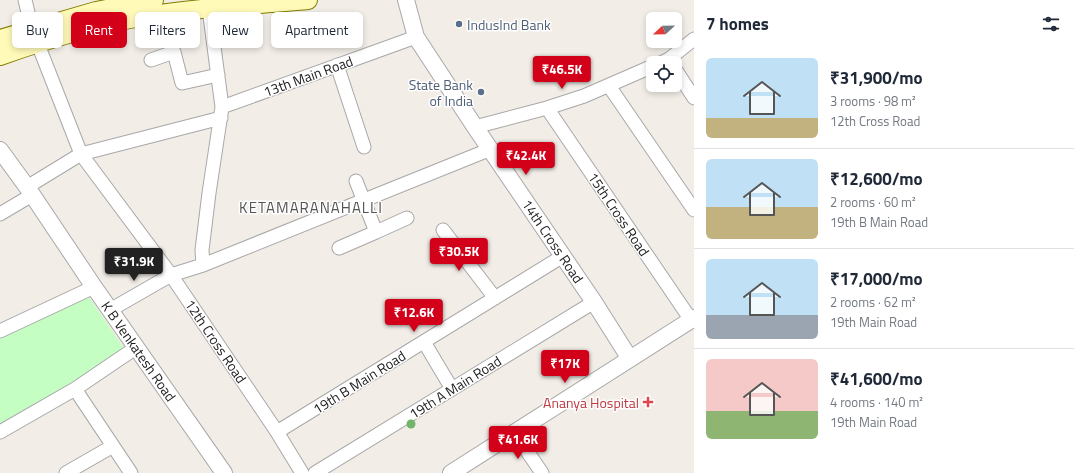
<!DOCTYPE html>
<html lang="en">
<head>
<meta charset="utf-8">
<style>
	:root { --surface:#fff; --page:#f2f2f3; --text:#1f2937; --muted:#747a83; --line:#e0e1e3; --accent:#d20019 }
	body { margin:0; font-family:"Titillium Web",sans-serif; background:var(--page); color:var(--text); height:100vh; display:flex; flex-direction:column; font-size:15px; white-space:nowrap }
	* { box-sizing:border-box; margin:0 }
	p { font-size:13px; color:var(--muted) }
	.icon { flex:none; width:22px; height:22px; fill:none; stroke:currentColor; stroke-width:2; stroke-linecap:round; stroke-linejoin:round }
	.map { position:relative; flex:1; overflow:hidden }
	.drawer { display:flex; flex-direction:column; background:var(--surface); width:380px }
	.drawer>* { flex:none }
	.guide { position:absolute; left:12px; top:12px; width:380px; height:36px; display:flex; gap:8px }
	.needle { width:26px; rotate:248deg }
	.buttons { position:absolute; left:646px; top:12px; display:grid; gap:8px }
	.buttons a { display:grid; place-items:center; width:36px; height:36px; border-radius:6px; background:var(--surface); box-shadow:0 2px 6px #0003; font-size:20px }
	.price { position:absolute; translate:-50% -34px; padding:0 9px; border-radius:4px; background:var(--accent); color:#fff; font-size:13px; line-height:26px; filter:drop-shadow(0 1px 2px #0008) }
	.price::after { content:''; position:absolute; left:50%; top:24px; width:12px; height:9px; margin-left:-6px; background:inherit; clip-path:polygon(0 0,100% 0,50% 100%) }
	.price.on { background:#222; color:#fff }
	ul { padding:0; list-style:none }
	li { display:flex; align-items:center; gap:12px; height:100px; padding:0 12px }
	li+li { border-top:1px solid var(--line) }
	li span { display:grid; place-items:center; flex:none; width:112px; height:80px; border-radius:6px; color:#555 }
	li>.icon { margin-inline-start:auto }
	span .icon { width:48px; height:48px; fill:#fffc; stroke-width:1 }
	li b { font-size:17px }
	h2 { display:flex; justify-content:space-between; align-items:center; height:48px; padding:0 12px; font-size:17px }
	.chip { padding:0 14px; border-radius:6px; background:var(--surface); box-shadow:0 2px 6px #0003; font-size:14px; line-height:36px }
	.chip.on { background:var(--accent); color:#fff }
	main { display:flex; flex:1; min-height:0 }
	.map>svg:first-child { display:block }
</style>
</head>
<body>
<main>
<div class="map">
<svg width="694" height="473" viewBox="0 0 694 473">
	<rect width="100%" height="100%" fill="#f2ede7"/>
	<path fill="#c4fec2" d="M87,294L125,350L0,426V336Z"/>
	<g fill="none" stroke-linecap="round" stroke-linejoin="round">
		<g stroke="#a8a8a8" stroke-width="15">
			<path id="minor" d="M25,0L32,29L81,154L171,275L277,432L302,473
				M151,60L174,52L182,83L218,75
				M661,63L669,59L694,39
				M337,65L364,147
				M675,69L694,98
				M609,86L694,210
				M222,107L416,37
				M547,108L691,320
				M475,127L547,108L584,96L653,66
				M27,187L81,154L221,118
				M0,214L32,195
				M443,230L495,298
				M376,232L407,218
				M339,248L376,232L356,181
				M203,265L202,250L209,193L222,107L209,9
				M110,310L171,275L203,265L491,149
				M0,331L94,287
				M424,342L452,389
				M75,389L131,473
				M0,432L75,389L137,347
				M277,432L563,256
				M514,432L542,473
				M66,473L113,446
				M315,473L594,302"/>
		</g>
		<g stroke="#a8a8a8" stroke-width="18">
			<path id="tertiary" d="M406,0L416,37L475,127L594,302L630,359
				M0,150L27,187L94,287L224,473
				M451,473L694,318"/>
		</g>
		<g stroke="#807f00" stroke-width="20">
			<path id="secondary" d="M0,39L96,11L154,0
				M0,56C48,39 97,24 147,16C200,7 254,5 308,0"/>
		</g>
		<use href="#minor" stroke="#fff" stroke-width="13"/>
		<use href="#tertiary" stroke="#fff" stroke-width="16"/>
		<use href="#secondary" stroke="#fffab8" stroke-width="18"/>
	</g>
	<circle fill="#71b46a" cx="411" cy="424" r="4.5"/>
	<g fill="#5c6f8a" stroke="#fff" stroke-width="1.5">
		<circle cx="459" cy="24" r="4"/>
		<circle cx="481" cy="92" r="4"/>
	</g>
	<path fill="#e0444e" stroke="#fff" stroke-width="1.5" d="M646 396h4v4h4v4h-4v4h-4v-4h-4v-4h4z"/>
	<g text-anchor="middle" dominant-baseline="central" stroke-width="3" stroke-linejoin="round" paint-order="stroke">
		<g font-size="14" fill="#4e5e75" stroke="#fff" text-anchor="start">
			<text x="467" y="24">IndusInd Bank</text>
			<text x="473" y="84" text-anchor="end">State Bank<tspan x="473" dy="16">of India</tspan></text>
		</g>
		<g font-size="14" fill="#212121" stroke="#fff">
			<text transform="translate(308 76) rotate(-20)">13th Main Road</text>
			<text transform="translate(619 214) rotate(56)">15th Cross Road</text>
			<text transform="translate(553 241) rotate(56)">14th Cross Road</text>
			<text transform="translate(216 341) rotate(56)">12th Cross Road</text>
			<text transform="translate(139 351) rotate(55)">K B Venkatesh Road</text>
			<text transform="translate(359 382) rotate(-32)">19th B Main Road</text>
			<text transform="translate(455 387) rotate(-32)">19th A Main Road</text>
		</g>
		<g font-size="14" fill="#be3a42" stroke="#fff" text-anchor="end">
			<text x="639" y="402">Ananya Hospital</text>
		</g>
		<g font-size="15" letter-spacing="1" fill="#545454" stroke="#fff">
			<text x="311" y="207">KETAMARANAHALLI</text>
		</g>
	</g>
</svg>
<div class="buttons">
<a><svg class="needle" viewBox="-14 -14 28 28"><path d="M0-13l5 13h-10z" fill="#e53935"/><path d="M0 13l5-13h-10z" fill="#747a83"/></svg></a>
<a><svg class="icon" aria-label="locate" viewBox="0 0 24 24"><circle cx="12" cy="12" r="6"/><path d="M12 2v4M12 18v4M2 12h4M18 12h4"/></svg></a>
</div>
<b class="price" style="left:562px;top:90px">₹46.5K</b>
<b class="price" style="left:526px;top:176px">₹42.4K</b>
<b class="price" style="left:459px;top:272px">₹30.5K</b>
<b class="price on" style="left:134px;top:282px">₹31.9K</b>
<b class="price" style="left:414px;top:333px">₹12.6K</b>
<b class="price" style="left:565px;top:384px">₹17K</b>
<b class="price" style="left:518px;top:460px">₹41.6K</b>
<div class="guide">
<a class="chip">Buy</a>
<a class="chip on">Rent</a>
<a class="chip">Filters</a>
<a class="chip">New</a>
<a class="chip">Apartment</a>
</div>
</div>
<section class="drawer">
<h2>7 homes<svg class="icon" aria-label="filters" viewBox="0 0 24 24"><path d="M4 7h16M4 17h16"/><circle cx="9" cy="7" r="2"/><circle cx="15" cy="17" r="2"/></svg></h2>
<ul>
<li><span style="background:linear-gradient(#bfe0f5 75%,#c2b280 0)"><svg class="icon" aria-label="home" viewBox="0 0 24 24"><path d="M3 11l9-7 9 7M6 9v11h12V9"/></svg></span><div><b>₹31,900/mo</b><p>3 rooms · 98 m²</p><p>12th Cross Road</p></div></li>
<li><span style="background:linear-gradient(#bfe0f5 60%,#c2b280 0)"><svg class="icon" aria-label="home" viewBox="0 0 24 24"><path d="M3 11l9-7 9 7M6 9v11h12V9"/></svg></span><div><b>₹12,600/mo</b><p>2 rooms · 60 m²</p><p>19th B Main Road</p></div></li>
<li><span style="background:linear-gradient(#bfe0f5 70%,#9aa5b1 0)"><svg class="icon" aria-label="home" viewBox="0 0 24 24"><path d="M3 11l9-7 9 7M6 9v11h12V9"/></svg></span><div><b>₹17,000/mo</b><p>2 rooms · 62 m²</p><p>19th Main Road</p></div></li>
<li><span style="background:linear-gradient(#f6c9c9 65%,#8fb573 0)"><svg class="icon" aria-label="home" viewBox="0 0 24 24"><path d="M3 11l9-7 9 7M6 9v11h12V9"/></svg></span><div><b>₹41,600/mo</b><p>4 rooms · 140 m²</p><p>19th Main Road</p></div></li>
</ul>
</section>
</main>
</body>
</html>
